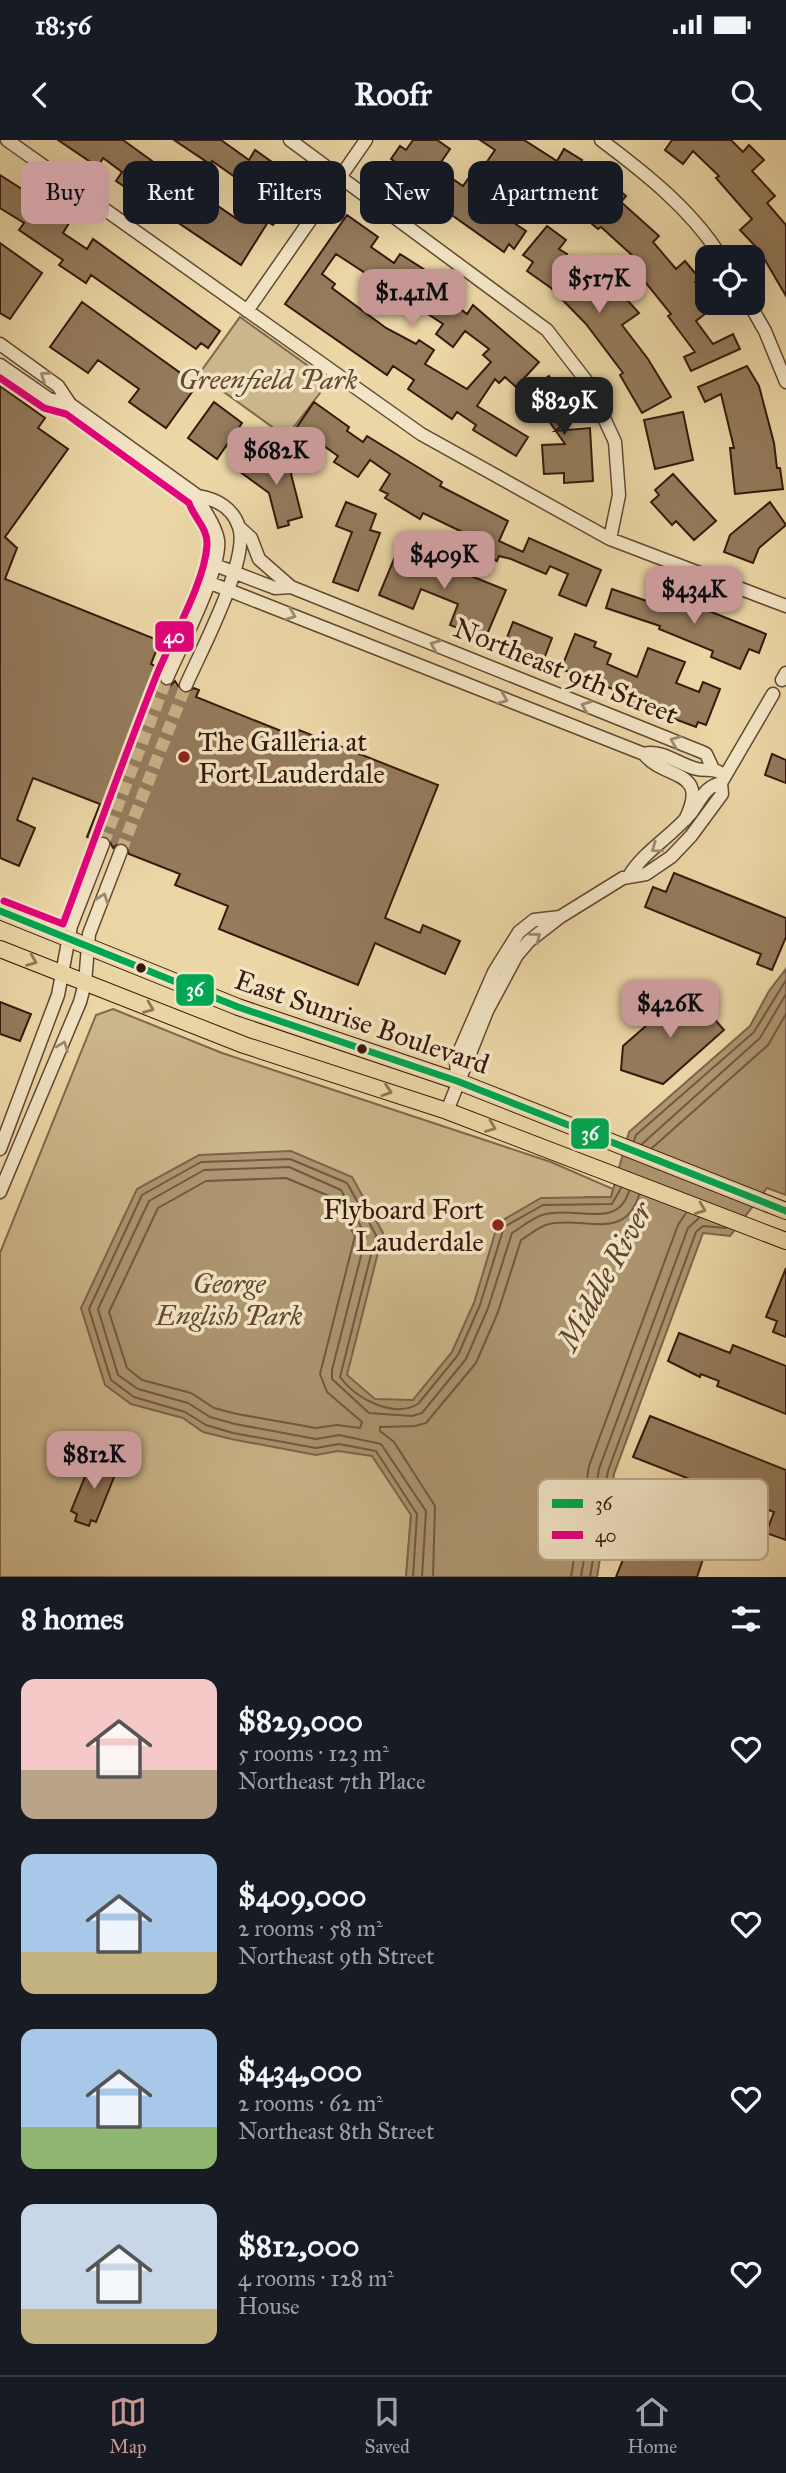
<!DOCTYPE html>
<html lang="en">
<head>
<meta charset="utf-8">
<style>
	:root { --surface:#171b24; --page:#20242c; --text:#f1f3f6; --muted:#9ea1a6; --line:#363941; --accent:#c59692 }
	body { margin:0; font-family:"IM FELL Great Primer",serif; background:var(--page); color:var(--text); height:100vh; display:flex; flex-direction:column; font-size:26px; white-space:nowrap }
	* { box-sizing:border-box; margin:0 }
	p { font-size:23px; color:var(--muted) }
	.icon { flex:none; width:38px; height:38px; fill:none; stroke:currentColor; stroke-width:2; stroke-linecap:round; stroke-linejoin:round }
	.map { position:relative; height:1437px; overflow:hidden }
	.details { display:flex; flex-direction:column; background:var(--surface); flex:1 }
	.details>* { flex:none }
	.hud { position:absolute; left:21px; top:21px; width:746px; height:63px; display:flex; gap:14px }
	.fabs { position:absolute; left:695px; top:105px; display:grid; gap:14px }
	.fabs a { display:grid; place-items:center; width:70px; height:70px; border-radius:14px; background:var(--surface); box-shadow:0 7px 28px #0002; font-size:35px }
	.price { position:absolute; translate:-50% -60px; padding:0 16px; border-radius:14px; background:var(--accent); color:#111; font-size:23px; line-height:46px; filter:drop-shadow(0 2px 4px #0008) }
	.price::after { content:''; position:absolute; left:50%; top:42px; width:21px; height:16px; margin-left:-10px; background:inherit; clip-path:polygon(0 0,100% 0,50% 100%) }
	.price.selected { background:#222; color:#fff }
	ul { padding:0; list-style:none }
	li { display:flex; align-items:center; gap:21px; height:175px; padding:0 21px }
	li span { display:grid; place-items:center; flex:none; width:196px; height:140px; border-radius:14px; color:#555 }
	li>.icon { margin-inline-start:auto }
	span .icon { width:84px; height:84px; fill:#fffc; stroke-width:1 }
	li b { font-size:30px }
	h2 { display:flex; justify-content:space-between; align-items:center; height:84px; padding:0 21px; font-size:30px }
	.chip { padding:0 24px; border-radius:14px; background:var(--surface); box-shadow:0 7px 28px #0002; font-size:24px; line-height:63px }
	.chip.selected { background:var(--accent); color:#111 }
	.status { display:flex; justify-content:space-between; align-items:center; height:49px; padding:0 35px; background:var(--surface); direction:ltr }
	.status svg { height:19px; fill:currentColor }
	header { display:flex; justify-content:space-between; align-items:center; height:91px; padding:0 21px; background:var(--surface); font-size:32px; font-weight:800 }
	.dock { display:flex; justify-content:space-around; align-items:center; height:98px; border-top:2px solid var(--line); background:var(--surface); font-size:19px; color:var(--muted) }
	.dock a { display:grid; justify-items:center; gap:4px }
	.dock .selected { color:var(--accent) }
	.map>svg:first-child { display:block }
</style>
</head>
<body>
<div class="status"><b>18:56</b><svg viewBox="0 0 49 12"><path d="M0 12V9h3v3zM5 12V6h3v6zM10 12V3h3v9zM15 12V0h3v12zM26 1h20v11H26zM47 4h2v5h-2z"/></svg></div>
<header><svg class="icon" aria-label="back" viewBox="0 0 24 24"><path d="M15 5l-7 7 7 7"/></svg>Roofr<svg class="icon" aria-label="search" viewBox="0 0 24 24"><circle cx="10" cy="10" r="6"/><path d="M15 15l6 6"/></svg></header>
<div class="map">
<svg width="786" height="1437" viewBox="0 0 786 1437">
	<rect width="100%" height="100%" fill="#ebd6a5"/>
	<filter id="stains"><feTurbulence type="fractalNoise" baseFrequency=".00286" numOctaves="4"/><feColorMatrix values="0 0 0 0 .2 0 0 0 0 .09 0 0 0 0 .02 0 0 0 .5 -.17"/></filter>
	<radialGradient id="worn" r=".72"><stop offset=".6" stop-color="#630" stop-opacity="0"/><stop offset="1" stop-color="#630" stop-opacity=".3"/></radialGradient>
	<path fill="#ccb68b" stroke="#81684c" stroke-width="2" d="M240,177L325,238L320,253L286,297L199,234Z
		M113,869L222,913L551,1022L613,1049L611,1057H585L474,1163L452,1212L411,1375L406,1437H0V1113L96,875Z"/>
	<path fill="#ad9671" stroke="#7d6449" stroke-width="2" d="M786,829V1055L767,1048L730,1096L703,1093L614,1334L597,1437H406L411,1375L372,1316L338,1311L316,1315L231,1299L203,1292L183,1278L131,1264L105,1245L81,1168L137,1049L199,1015L291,1011L352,1037L383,1093L347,1235L375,1259L413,1260L452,1212L474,1163L498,1083L541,1058L611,1057L629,992L750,886L769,851Z"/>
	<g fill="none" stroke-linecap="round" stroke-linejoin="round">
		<path stroke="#72583e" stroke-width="2" d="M634,1001L636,995L754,892L786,840
			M642,1004L760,898L786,854
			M652,1008L768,905L786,874
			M286,1038L334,1058L355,1096L320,1234L327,1252L362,1282L360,1288L337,1285L316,1288L237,1274L214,1268L191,1253L142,1240L127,1228L109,1172L158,1068L206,1041Z
			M413,1437L417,1374L376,1311L339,1304L316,1308L233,1293L206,1285L185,1272L134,1257L111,1240L89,1169L142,1055L201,1022L290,1019L347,1043L376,1095L340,1237C355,1258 393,1279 418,1264L458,1215L480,1165L504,1087L543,1065L612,1064L621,1048
			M422,1437L426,1371L381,1304L339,1295L316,1299L235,1284L210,1277L188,1263L138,1249L118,1235L98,1169L149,1061L204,1030L289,1027L341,1050L366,1096L332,1230V1239L369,1273L412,1276L422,1273L466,1219L488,1168L512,1093C522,1087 534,1076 546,1074C576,1066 618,1090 629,1051
			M433,1437L435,1366L394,1302L380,1291V1287L415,1286L426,1283L476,1223L498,1172L521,1100C529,1095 540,1086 549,1084C584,1076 625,1102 639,1055
			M571,1437L589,1326L678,1085L686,1073
			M581,1437L599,1329L688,1088L699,1078
			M590,1437L608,1331L696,1092L703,1086L726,1088"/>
	</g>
	<path fill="#947b5c" stroke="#36190c" stroke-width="2" fill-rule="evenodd" d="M58,0H123L152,21L144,32L165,46L176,30L197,44L193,49L240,81L259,54L212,21L210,24L174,0H221L249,20L255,10L303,44L273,85L268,82L241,125L116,41L122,32L103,18L98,27Z
		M413,0H437L450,9L437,28L463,46L474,30L479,33L495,10L480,0H524L557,21L564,9L582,20L578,26L606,49L611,43L626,56L621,62L659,96L653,102L676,129L685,121L700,139L695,142L707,157V163L714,167L696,181L713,204L733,194L740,209L691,231L684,217L695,212L668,176L671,174L637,132L644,126L601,87L598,89L567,63L581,46L562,35L550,54L509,28L506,32L499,27L477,58L526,91L514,109L509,104L504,112L391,32L397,23L391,19L400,6L406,10Z
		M672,0H731L743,12L749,5L764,20L752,31L775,56L767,63L786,85V156L759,110L740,90L752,79L716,38L719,36L693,11L683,24L665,10Z
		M0,35L33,56L27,65L51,81L56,74L69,83L63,93L87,109L93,99L220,191L208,208L201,203L196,209L91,135L86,143L59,125L63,120L19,90L24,83L0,68Z
		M347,75L378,97L371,107L394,123L400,114L458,151L451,162L467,174L473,165L539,222L516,247L505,237L499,243L495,239L477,266L528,297L516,316L473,290L476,285L457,272L452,279L408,249L414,240L393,226L387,235L285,164ZM336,114L443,184L436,194L453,207L465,191L489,209L483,215L491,222L467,249L425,224L434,210L419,200L416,204L386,188L332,148L335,144L322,134Z
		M547,86L566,100L559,109L567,114L561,122L575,137L592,121L639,173L622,185L648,219L671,257L642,273L620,235L623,233L586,184L551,148L527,131L533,122L523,115Z
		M0,103L42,133L10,179L0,173Z
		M82,162L197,245L166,288L129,262L139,249L98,220L88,233L50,207Z
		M747,226L759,246L774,303L777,328H780L783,349L735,354L730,308H734L721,254L705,262L698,247Z
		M549,236L577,276L555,291L590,288L593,341L564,343V333L544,334L542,305L565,304L528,251Z
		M0,246L45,278L38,288L68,309L5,397L17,408L5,439L160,501L151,524L157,527L155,532L159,534L163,546L169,547L175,541L183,553L194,548L199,550L196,557L296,597L299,590L438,645L385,778L420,793L423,785L460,801L445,834L375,803L358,845L219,789L228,766L175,745L180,734L129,714L125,703H119L113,708L107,696H101L95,700L87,697L100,664L33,638L17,680L35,688L19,726L0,718Z
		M214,262L242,283L217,319L188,298Z
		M314,262L349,287L347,291L363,302L367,296L442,342L440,346L508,381L499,401L523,412L529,398L601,430L586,466L559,455L568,434L550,426L546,434L511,419L499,416L497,421L475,410L479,400L423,373L420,379L385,358L388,354L380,350L390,334L370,320L358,337L334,322L338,316L297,287Z
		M683,272L693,320L655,329L644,280Z
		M252,313L278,332L288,318L297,324L291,334L302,377L288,381L289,385L278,388L269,353L239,331Z
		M673,334L716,381L694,400L676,381L672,385L651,362L659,355L655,350Z
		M346,362L376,374L370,390L380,393L358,451L333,442L352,392L336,386Z
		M770,362L786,385L759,408L753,423L724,412L730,395Z
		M399,407L506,450L485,499L450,485L458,464L421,449L413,469L379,455Z
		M612,449L667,468L672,456L766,494L759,513L749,509L740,529L711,517L713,511L659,489L660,486L606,468Z
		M513,482L552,498L542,524L503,508Z
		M575,494L596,502L594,507L611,514L607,524L637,537L648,508L685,522L676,543L699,552L703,542L720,549L706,585L698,582L696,587L664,575L611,554L613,549L561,529Z
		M772,614L786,620V643L765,635Z
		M674,733L786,778V797L772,830L757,824L761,814L645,767L653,747L666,752Z
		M688,849L724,890L663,944L621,930L623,906Z
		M0,862L31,874L20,901L0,894Z
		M786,1128V1197L773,1192L777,1181L766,1177Z
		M679,1193L730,1213L733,1205L786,1226V1274L717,1246L719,1241L701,1234L700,1237L668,1221Z
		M650,1276L786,1330V1400L766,1393L774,1372L633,1317Z
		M93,1317L118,1327L96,1382L91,1380L89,1386L75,1381L77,1374L71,1371Z
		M664,1363L709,1377L704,1398L707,1407L697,1437H616L640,1377L654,1383Z"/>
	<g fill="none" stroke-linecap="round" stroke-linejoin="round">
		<path stroke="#c7b086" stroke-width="12" stroke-dasharray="12 6" stroke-linecap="butt" d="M103,704L167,538
			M121,711L186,545"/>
		<g stroke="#634832" stroke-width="15">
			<path id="minor" d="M7,0L421,294L610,399L786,466
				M290,0L547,190L588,243L615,302L619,355L610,399
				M601,0C645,33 692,70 721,117
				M749,163L765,191L786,242
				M247,171L366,0
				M0,204L58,246L70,264L198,356C216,359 233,368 239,387C250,419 200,513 186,545
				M0,225L49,259L70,264
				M239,387L251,398L259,419L291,447
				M215,425L275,448L291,447L702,612L706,614L713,629
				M208,442L644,614C664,640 711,628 685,680
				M167,538C180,508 222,428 218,400C215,382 203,372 198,356
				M782,540L786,533
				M644,614C662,609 679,625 697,629C705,631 711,628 719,632
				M629,736C644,711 672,696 691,673C701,660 704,647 721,643
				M457,941L456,919L494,832L519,792L534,780L560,777
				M447,971L487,871L517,815L529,801L560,777L623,738L646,734L671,717L691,696L722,654L721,643L773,554
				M0,1009L58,855L71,786L103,704
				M0,1052L80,862L85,843L89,794L121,711"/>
		</g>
		<g stroke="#36190c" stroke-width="18">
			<path id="major" d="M0,771L238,867L457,941L786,1071
				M0,809L244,905L447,971L786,1101"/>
		</g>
		<use href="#minor" stroke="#f2e4c4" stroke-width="12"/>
		<use href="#major" stroke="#ebd6a5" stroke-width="16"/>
		<g stroke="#f2e4c4" stroke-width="12">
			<path id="bus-1" d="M0,771L238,867L457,941L786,1071"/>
		</g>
		<g stroke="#f2e4c4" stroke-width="12">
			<path id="bus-2" d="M0,238L44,268L66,274L189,363C194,378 208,388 207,405C205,442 172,498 157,534C124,617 94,701 63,784L4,761"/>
		</g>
		<use href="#bus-1" stroke="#00a651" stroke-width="7"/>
		<use href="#bus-2" stroke="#e5007d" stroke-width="7"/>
	</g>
	<defs><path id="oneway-chevron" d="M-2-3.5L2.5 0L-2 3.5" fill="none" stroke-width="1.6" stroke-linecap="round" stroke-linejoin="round" transform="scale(1.75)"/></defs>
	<g stroke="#9d8971">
		<use href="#oneway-chevron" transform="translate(45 236) rotate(-145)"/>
		<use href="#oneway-chevron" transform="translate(291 475) rotate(22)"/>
		<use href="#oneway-chevron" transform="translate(435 505) rotate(-158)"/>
		<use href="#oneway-chevron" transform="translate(503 559) rotate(22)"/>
		<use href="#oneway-chevron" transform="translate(586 566) rotate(-158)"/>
		<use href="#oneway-chevron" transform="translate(675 601) rotate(-158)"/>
		<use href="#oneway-chevron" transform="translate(656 708) rotate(144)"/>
		<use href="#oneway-chevron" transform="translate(103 758) rotate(-70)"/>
		<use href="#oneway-chevron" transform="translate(536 797) rotate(-38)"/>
		<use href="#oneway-chevron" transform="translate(63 906) rotate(-69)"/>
	</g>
	<g stroke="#907858">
		<use href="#oneway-chevron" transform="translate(32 821) rotate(22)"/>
		<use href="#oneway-chevron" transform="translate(149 868) rotate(22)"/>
		<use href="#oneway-chevron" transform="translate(387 951) rotate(18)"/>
		<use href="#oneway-chevron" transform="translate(491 987) rotate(21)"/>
		<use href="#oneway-chevron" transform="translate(701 1069) rotate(22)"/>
	</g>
	<g fill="#8f2418" stroke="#f2e4c4" stroke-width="2.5">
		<circle cx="184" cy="617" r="7"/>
		<circle cx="498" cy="1085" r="7"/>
	</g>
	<g fill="#36190c" stroke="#f2e4c4" stroke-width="2.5">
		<circle cx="141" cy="828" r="6"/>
		<circle cx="362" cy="909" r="6"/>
	</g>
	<g text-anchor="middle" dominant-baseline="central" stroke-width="7" stroke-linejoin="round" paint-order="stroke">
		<g font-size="28" font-style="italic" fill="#634832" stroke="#f2e4c4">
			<text x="268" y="239">Greenfield Park</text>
			<text x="229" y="1143">George<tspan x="229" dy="32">English Park</tspan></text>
		</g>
		<g font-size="28" fill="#36190c" stroke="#f2e4c4">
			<text transform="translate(566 531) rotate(22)">Northeast 9th Street</text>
			<text transform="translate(362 882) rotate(19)">East Sunrise Boulevard</text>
		</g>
		<g font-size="28" fill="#36190c" stroke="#f2e4c4" text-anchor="start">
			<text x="198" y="601">The Galleria at<tspan x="198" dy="32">Fort Lauderdale</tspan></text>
			<text x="484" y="1069" text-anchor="end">Flyboard Fort<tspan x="484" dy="32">Lauderdale</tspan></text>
		</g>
		<g font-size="30" font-style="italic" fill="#60452f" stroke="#f2e4c4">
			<text transform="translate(605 1136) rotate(-61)">Middle River</text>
		</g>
	</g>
	<rect x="538" y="1339" width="230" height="81" rx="10" fill="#f2e4c4" stroke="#baa78d" stroke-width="2"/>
	<rect x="552" y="1359" width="31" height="9" fill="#00a651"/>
	<rect x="552" y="1391" width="31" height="8" fill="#e5007d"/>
	<g font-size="19" fill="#36190c">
		<text x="595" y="1370">36</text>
		<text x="595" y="1402">40</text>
	</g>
	<g stroke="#f2e4c4" stroke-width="2.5">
		<rect x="154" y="480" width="41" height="33" rx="7" fill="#e5007d"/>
		<rect x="175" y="833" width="40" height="34" rx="7" fill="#00a651"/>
		<rect x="570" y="977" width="40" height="33" rx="7" fill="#00a651"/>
	</g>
	<g font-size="19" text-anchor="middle" font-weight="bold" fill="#fff">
		<text x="174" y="503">40</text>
		<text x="195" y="856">36</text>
		<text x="590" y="1000">36</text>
	</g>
	<rect width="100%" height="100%" filter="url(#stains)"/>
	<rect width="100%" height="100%" fill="url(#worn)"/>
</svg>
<div class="fabs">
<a><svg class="icon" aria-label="locate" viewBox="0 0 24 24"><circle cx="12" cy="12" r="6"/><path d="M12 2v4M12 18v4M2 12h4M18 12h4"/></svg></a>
</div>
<b class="price" style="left:599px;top:175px">$517K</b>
<b class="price" style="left:412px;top:189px">$1.41M</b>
<b class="price selected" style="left:564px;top:297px">$829K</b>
<b class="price" style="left:276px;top:347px">$682K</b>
<b class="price" style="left:444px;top:451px">$409K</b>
<b class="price" style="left:694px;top:486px">$434K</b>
<b class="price" style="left:670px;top:900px">$426K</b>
<b class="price" style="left:94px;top:1351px">$812K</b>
<div class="hud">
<a class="chip selected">Buy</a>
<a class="chip">Rent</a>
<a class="chip">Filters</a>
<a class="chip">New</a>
<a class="chip">Apartment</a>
</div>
</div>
<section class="details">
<h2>8 homes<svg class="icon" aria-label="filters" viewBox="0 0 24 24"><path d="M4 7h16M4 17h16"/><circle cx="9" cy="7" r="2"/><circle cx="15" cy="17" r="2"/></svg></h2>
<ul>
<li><span style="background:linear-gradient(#f6c9c9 65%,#b9a48a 0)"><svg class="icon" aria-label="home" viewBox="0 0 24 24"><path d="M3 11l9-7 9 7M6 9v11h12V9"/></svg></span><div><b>$829,000</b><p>5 rooms · 123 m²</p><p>Northeast 7th Place</p></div><svg class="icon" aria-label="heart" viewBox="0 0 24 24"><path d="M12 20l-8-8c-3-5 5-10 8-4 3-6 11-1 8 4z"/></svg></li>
<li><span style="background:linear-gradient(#a9c7e8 70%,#c2b280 0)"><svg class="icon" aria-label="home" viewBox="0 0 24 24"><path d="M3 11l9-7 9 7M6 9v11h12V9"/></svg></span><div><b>$409,000</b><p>2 rooms · 58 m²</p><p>Northeast 9th Street</p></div><svg class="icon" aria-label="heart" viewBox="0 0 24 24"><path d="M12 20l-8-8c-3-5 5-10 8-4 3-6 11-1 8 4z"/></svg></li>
<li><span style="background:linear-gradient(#a9c7e8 70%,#8fb573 0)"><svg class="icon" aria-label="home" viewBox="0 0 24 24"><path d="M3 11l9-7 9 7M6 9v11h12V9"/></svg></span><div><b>$434,000</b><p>2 rooms · 62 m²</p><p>Northeast 8th Street</p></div><svg class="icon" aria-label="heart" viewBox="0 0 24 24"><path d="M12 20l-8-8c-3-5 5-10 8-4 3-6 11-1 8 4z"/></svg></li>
<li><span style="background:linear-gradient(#c9d6e8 75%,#c2b280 0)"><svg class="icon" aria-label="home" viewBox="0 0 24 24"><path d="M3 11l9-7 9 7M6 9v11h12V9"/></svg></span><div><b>$812,000</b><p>4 rooms · 128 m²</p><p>House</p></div><svg class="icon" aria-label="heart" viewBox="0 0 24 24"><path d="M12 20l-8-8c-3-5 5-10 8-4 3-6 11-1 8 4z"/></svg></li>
</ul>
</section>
<nav class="dock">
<a class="selected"><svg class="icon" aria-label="map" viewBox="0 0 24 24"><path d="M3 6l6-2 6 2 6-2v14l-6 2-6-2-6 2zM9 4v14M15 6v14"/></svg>Map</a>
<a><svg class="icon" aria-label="saved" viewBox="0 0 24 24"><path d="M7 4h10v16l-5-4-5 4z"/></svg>Saved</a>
<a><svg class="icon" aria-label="home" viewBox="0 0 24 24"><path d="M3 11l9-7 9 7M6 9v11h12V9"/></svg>Home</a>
</nav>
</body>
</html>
